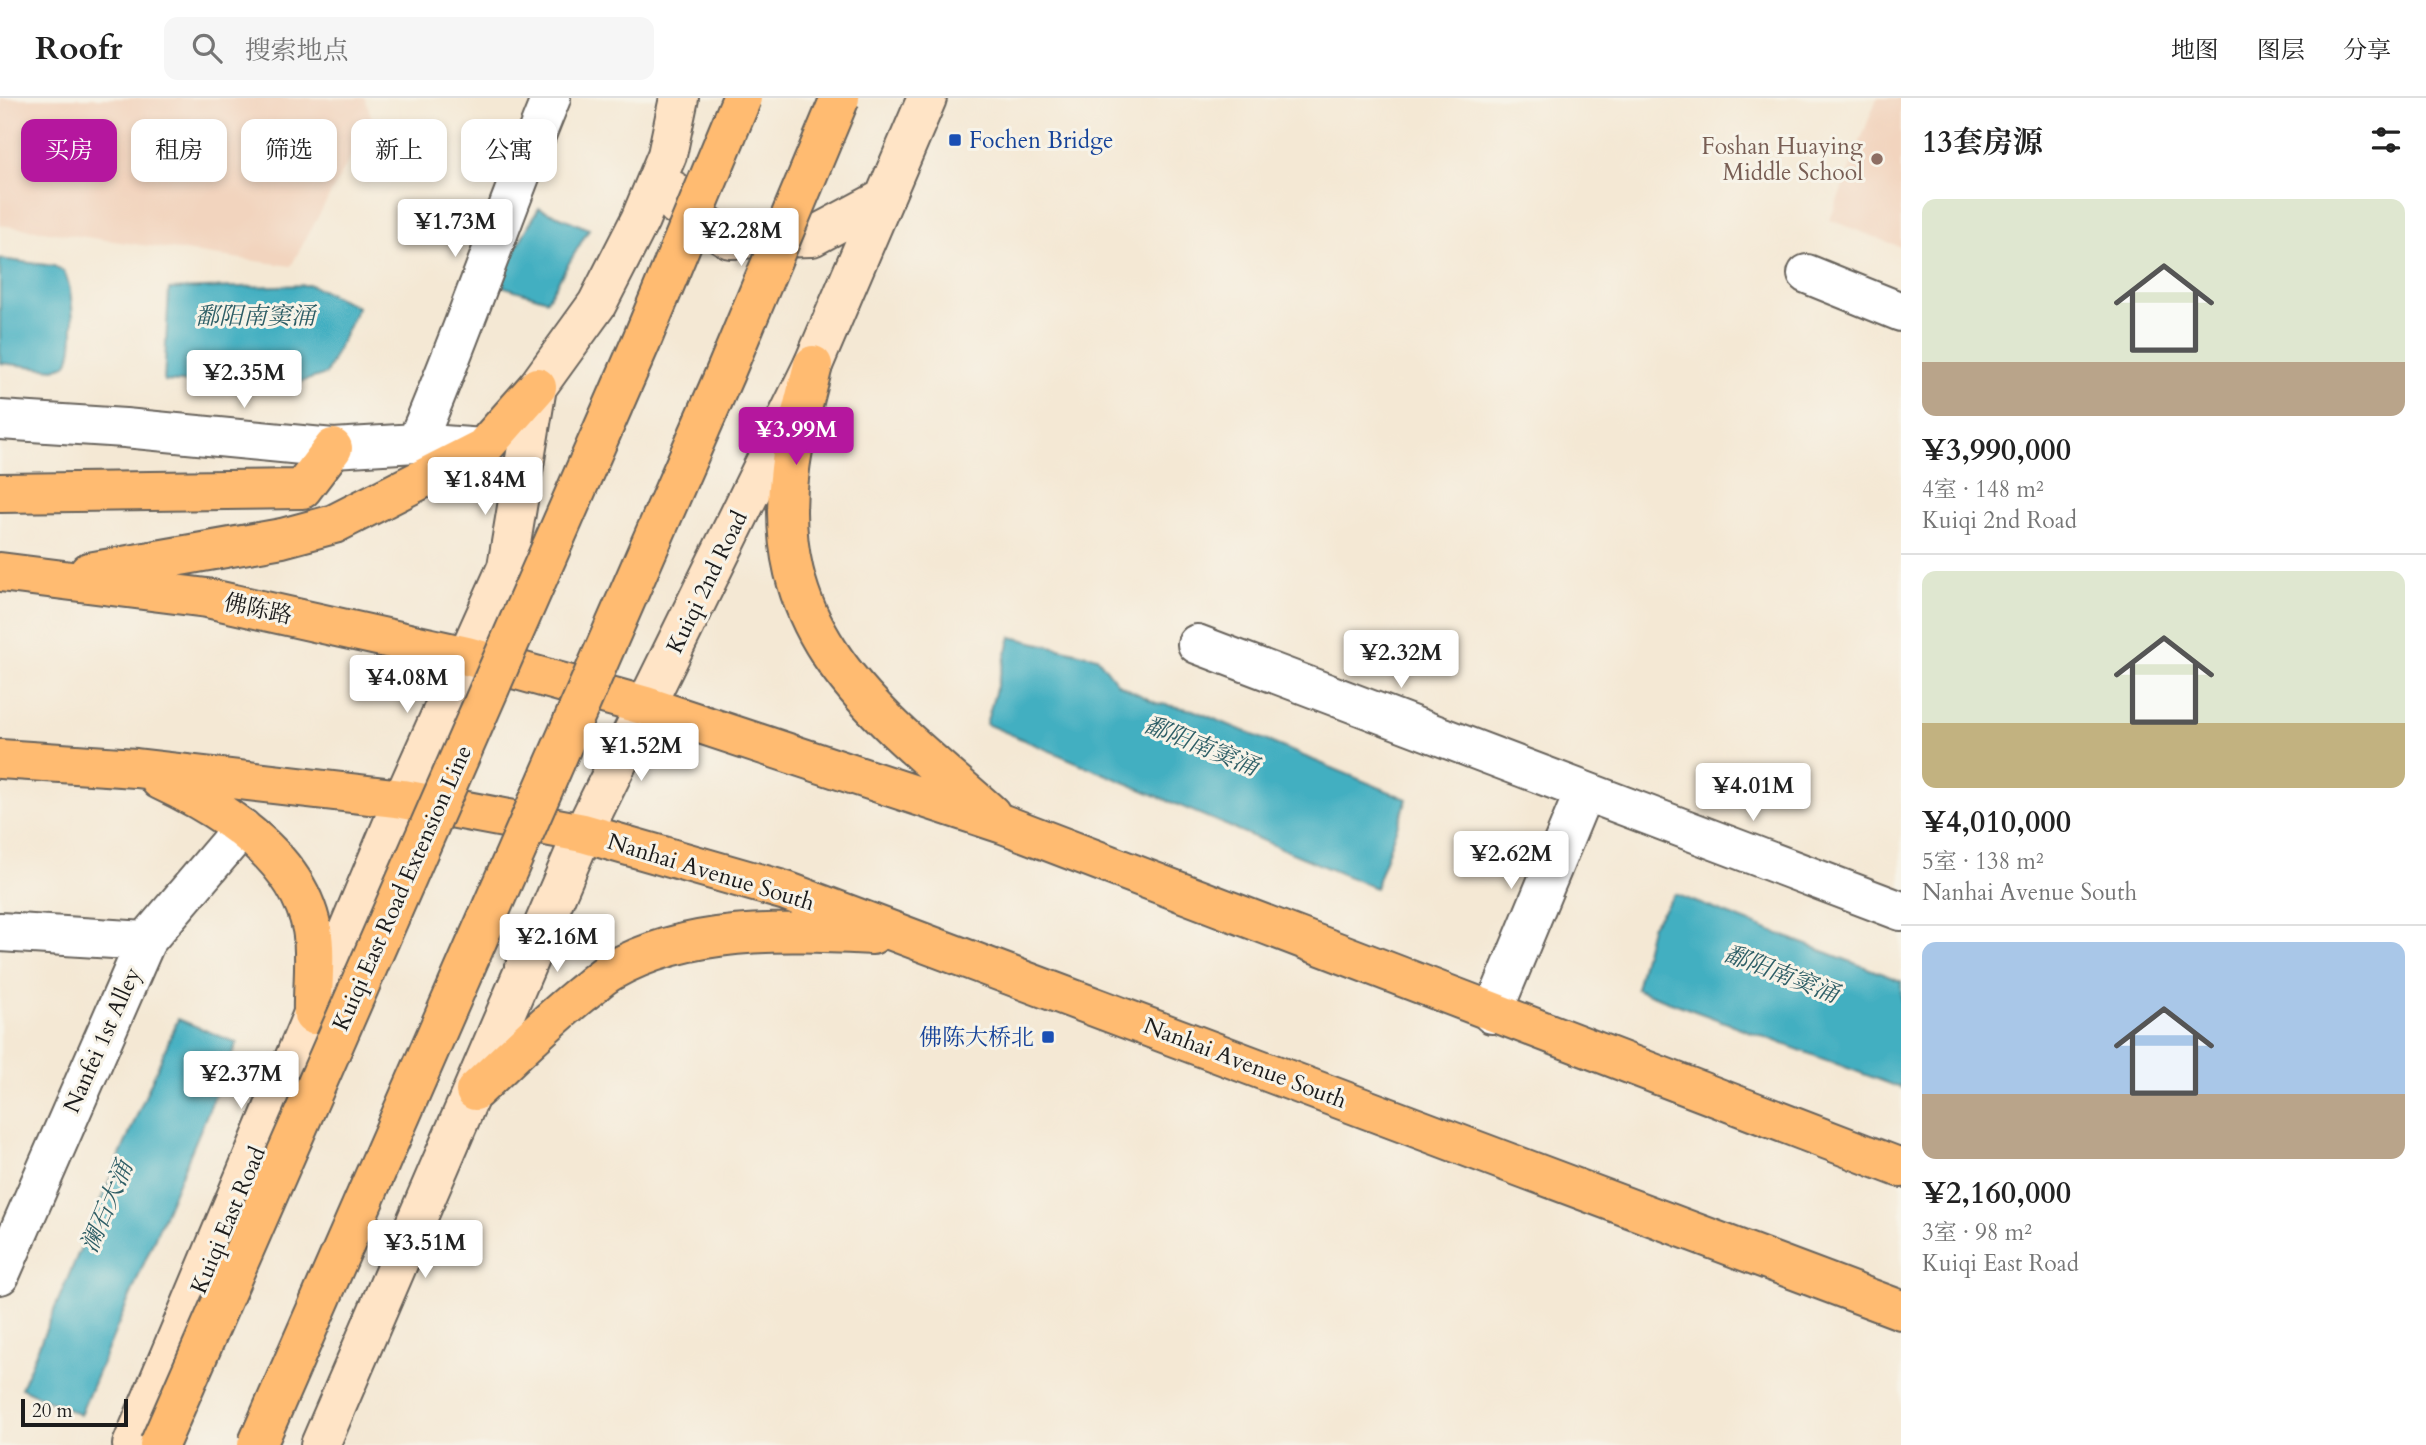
<!DOCTYPE html>
<html lang="zh">
<head>
<meta charset="utf-8">
<style>
	:root { --surface:#fff; --page:#f6f6f6; --text:#222; --muted:#767676; --line:#e0e0e0; --accent:#b5179e }
	body { margin:0; font-family:Cardo,"Noto Serif SC",serif; background:var(--page); color:var(--text); height:100vh; display:flex; flex-direction:column; font-size:26px; white-space:nowrap }
	* { box-sizing:border-box; margin:0 }
	p { font-size:23px; color:var(--muted) }
	.icon { flex:none; width:38px; height:38px; fill:none; stroke:currentColor; stroke-width:2; stroke-linecap:round; stroke-linejoin:round }
	.map { position:relative; flex:1; overflow:hidden }
	.drawer { display:flex; flex-direction:column; background:var(--surface); width:525px }
	.drawer>* { flex:none }
	.banner { position:absolute; left:21px; top:21px; width:665px; height:63px; display:flex; gap:14px }
	.scale { position:absolute; left:21px; bottom:18px; width:107px; box-sizing:border-box; padding-left:7px; border:4px solid #1c1c1c; border-top:0; font-size:19px; line-height:24px; white-space:nowrap; color:#1c1c1c; -webkit-text-stroke:5px #f7f3e8; paint-order:stroke }
	.price { position:absolute; translate:-50% -60px; padding:0 16px; border-radius:7px; background:#fff; color:#222; font-size:23px; line-height:46px; filter:drop-shadow(0 2px 4px #0008) }
	.price::after { content:''; position:absolute; left:50%; top:42px; width:21px; height:16px; margin-left:-10px; background:inherit; clip-path:polygon(0 0,100% 0,50% 100%) }
	.price.selected { background:var(--accent); color:#fff }
	ul { padding:0; list-style:none }
	li { display:grid; align-content:center; gap:14px; height:371px; padding:0 21px }
	li+li { border-top:2px solid var(--line) }
	li span { display:grid; place-items:center; height:217px; border-radius:14px; color:#555 }
	li>.icon { margin-inline-start:auto }
	span .icon { width:126px; height:126px; fill:#fffc; stroke-width:1 }
	li b { font-size:30px }
	h2 { display:flex; justify-content:space-between; align-items:center; height:84px; padding:0 21px; font-size:30px }
	.chip { padding:0 24px; border-radius:14px; background:var(--surface); box-shadow:0 4px 10px #0003; font-size:24px; line-height:63px }
	.chip.selected { background:var(--accent); color:#fff }
	header { display:flex; align-items:center; gap:42px; box-sizing:border-box; height:98px; padding:0 35px; background:var(--surface); border-bottom:2px solid var(--line) }
	header strong { font-size:33px }
	nav { display:flex; gap:38px; margin-inline-start:auto; font-size:24px }
	.search { width:490px; height:63px; background:var(--page); display:flex; align-items:center; gap:18px; box-sizing:border-box; padding:0 24px; border-radius:14px; color:var(--muted); font-size:26px }
	main { display:flex; flex:1; min-height:0 }
	.map>svg:first-child { display:block }
</style>
</head>
<body>
<header>
<strong>Roofr</strong>
<div class="search"><svg class="icon" aria-label="search" viewBox="0 0 24 24"><circle cx="10" cy="10" r="6"/><path d="M15 15l6 6"/></svg>搜索地点</div>
<nav><a>地图</a><a>图层</a><a>分享</a></nav>
</header>
<main>
<div class="map">
<svg width="1901" height="1347" viewBox="0 0 1901 1347">
	<rect width="100%" height="100%" fill="#f7f3e8"/>
	<filter id="ink" filterUnits="userSpaceOnUse"><feTurbulence type="fractalNoise" baseFrequency=".0143" numOctaves="2"/><feDisplacementMap in="SourceGraphic" scale="14" xChannelSelector="R" yChannelSelector="G"/><feConvolveMatrix kernelMatrix="1 2 1 2 8 2 1 2 1" color-interpolation-filters="sRGB"/></filter>
	<filter id="wash" filterUnits="userSpaceOnUse"><feTurbulence type="fractalNoise" baseFrequency=".00686" numOctaves="4" result="noise"/><feDisplacementMap in="SourceGraphic" scale="28" xChannelSelector="R" yChannelSelector="G"/><feGaussianBlur stdDeviation="1.57" result="paint"/><feColorMatrix in="noise" values="0 0 0 0 0 0 0 0 0 0 0 0 0 0 0 0 0 1.4 0 .05"/><feComposite in="paint" operator="in"/></filter>
	<g filter="url(#wash)">
		<rect width="100%" height="100%" fill="#f4e8d4"/>
		<path fill="#f2d4be" d="M0,0H365L372,20L291,168L0,127Z
			M1877,0H1901V149L1830,122Z"/>
		<path fill="#43afc1" stroke="#30666e" stroke-width="2" d="M539,110L589,131L547,202L495,186Z
			M0,161L54,168L64,174C74,190 77,252 66,267L54,271L0,265Z
			M310,187L358,209L326,276L282,290L164,283L169,191Z
			M1011,539L1097,559L1118,586L1156,605L1193,612L1407,701L1375,790L986,626Z
			M1675,796L1901,883V990L1636,891L1651,829Z
			M178,921L237,945L80,1317L21,1290Z"/>
	</g>
	<g filter="url(#ink)">
		<g fill="none" stroke-linecap="round" stroke-linejoin="round">
			<g stroke="#68635c" stroke-width="42">
				<path id="minor" d="M1807,176L1901,214
					M1197,546L1901,813
					M1492,916L1584,694"/>
			</g>
			<g stroke="#68635c" stroke-width="42">
				<path id="tertiary" d="M0,322L125,330L333,350L416,345L483,350
					M416,345C465,231 504,114 551,0
					M0,834L146,843
					M0,1177L146,843L242,730"/>
			</g>
			<g stroke="#68635c" stroke-width="42">
				<path id="secondary" d="M674,93L677,108L730,141L812,139L883,101
					M132,1347L403,701L507,469L537,289L597,206L640,122L667,57L679,0
					M320,1347L583,735L813,267L927,0"/>
			</g>
			<g stroke="#68635c" stroke-width="42">
				<path id="trunk" d="M813,267C805,302 794,337 790,371C767,540 880,618 991,716
					M0,395L302,391L333,350
					M0,474L207,500L467,558L646,608L1003,726L1901,1070
					M89,474L282,440L334,426L483,350L537,289
					M0,661L136,670L403,701L583,735L786,793L1901,1212
					M160,682C222,711 298,759 312,831C317,858 312,890 313,917
					M475,993C510,960 544,926 581,896C591,889 600,879 611,873C690,828 785,833 872,837"/>
			</g>
			<use href="#minor" stroke="#fff" stroke-width="38"/>
			<use href="#tertiary" stroke="#fff" stroke-width="38"/>
			<use href="#secondary" stroke="#ffe4c6" stroke-width="38"/>
			<use href="#trunk" stroke="#ffbb71" stroke-width="38"/>
			<g stroke="#68635c" stroke-width="42" stroke-linecap="butt">
				<path id="trunk-bridge" d="M159,1347L641,244L742,0
					M257,1347L725,275L840,0"/>
			</g>
			<use href="#trunk-bridge" stroke="#ffbb71" stroke-width="38"/>
		</g>
	</g>
	<g fill="#1a4fb4" stroke="#f7f3e8" stroke-width="2.5">
		<rect x="948" y="35" width="14" height="14" rx="3.5"/>
		<rect x="1041" y="932" width="14" height="14" rx="3.5"/>
	</g>
	<circle fill="#8d6e63" stroke="#f7f3e8" stroke-width="2.5" cx="1877" cy="61" r="7"/>
	<g text-anchor="middle" dominant-baseline="central" stroke-width="6" stroke-linejoin="round" paint-order="stroke">
		<g font-size="23" fill="#164399" stroke="#f7f3e8" text-anchor="start">
			<text x="969" y="42">Fochen Bridge</text>
			<text x="1034" y="939" text-anchor="end">佛陈大桥北</text>
		</g>
		<g font-size="23" fill="#785e54" stroke="#f7f3e8" text-anchor="end">
			<text x="1863" y="48">Foshan Huaying<tspan x="1863" dy="26">Middle School</tspan></text>
		</g>
		<g font-size="23" fill="#1c1c1c" stroke="#f7f3e8">
			<text transform="translate(707 484) rotate(-64)">Kuiqi 2nd Road</text>
			<text transform="translate(258 511) rotate(12)">佛陈路</text>
			<text transform="translate(711 774) rotate(17)">Nanhai Avenue South</text>
			<text transform="translate(402 790) rotate(-66)">Kuiqi East Road Extension Line</text>
			<text transform="translate(102 942) rotate(-66)">Nanfei 1st Alley</text>
			<text transform="translate(1245 965) rotate(21)">Nanhai Avenue South</text>
			<text transform="translate(228 1122) rotate(-67)">Kuiqi East Road</text>
		</g>
		<g font-size="24" font-style="italic" fill="#2e5e66" stroke="#f7f3e8">
			<text x="255" y="218">鄱阳南窦涌</text>
			<text transform="translate(1201 648) rotate(22)">鄱阳南窦涌</text>
			<text transform="translate(1781 876) rotate(21)">鄱阳南窦涌</text>
			<text transform="translate(107 1109) rotate(-67)">澜石大涌</text>
		</g>
	</g>
</svg>
<div class="scale">20 m</div>
<b class="price" style="left:455px;top:161px">¥1.73M</b>
<b class="price" style="left:741px;top:170px">¥2.28M</b>
<b class="price" style="left:244px;top:312px">¥2.35M</b>
<b class="price selected" style="left:796px;top:369px">¥3.99M</b>
<b class="price" style="left:485px;top:419px">¥1.84M</b>
<b class="price" style="left:1401px;top:592px">¥2.32M</b>
<b class="price" style="left:407px;top:617px">¥4.08M</b>
<b class="price" style="left:641px;top:685px">¥1.52M</b>
<b class="price" style="left:1753px;top:725px">¥4.01M</b>
<b class="price" style="left:1511px;top:793px">¥2.62M</b>
<b class="price" style="left:557px;top:876px">¥2.16M</b>
<b class="price" style="left:241px;top:1013px">¥2.37M</b>
<b class="price" style="left:425px;top:1182px">¥3.51M</b>
<div class="banner">
<a class="chip selected">买房</a>
<a class="chip">租房</a>
<a class="chip">筛选</a>
<a class="chip">新上</a>
<a class="chip">公寓</a>
</div>
</div>
<section class="drawer">
<h2>13套房源<svg class="icon" aria-label="filters" viewBox="0 0 24 24"><path d="M4 7h16M4 17h16"/><circle cx="9" cy="7" r="2"/><circle cx="15" cy="17" r="2"/></svg></h2>
<ul>
<li><span style="background:linear-gradient(#dfe7d0 75%,#b9a48a 0)"><svg class="icon" aria-label="home" viewBox="0 0 24 24"><path d="M3 11l9-7 9 7M6 9v11h12V9"/></svg></span><div><b>¥3,990,000</b><p>4室 · 148 m²</p><p>Kuiqi 2nd Road</p></div></li>
<li><span style="background:linear-gradient(#dfe7d0 70%,#c2b280 0)"><svg class="icon" aria-label="home" viewBox="0 0 24 24"><path d="M3 11l9-7 9 7M6 9v11h12V9"/></svg></span><div><b>¥4,010,000</b><p>5室 · 138 m²</p><p>Nanhai Avenue South</p></div></li>
<li><span style="background:linear-gradient(#a9c7e8 70%,#b9a48a 0)"><svg class="icon" aria-label="home" viewBox="0 0 24 24"><path d="M3 11l9-7 9 7M6 9v11h12V9"/></svg></span><div><b>¥2,160,000</b><p>3室 · 98 m²</p><p>Kuiqi East Road</p></div></li>
</ul>
</section>
</main>
</body>
</html>
